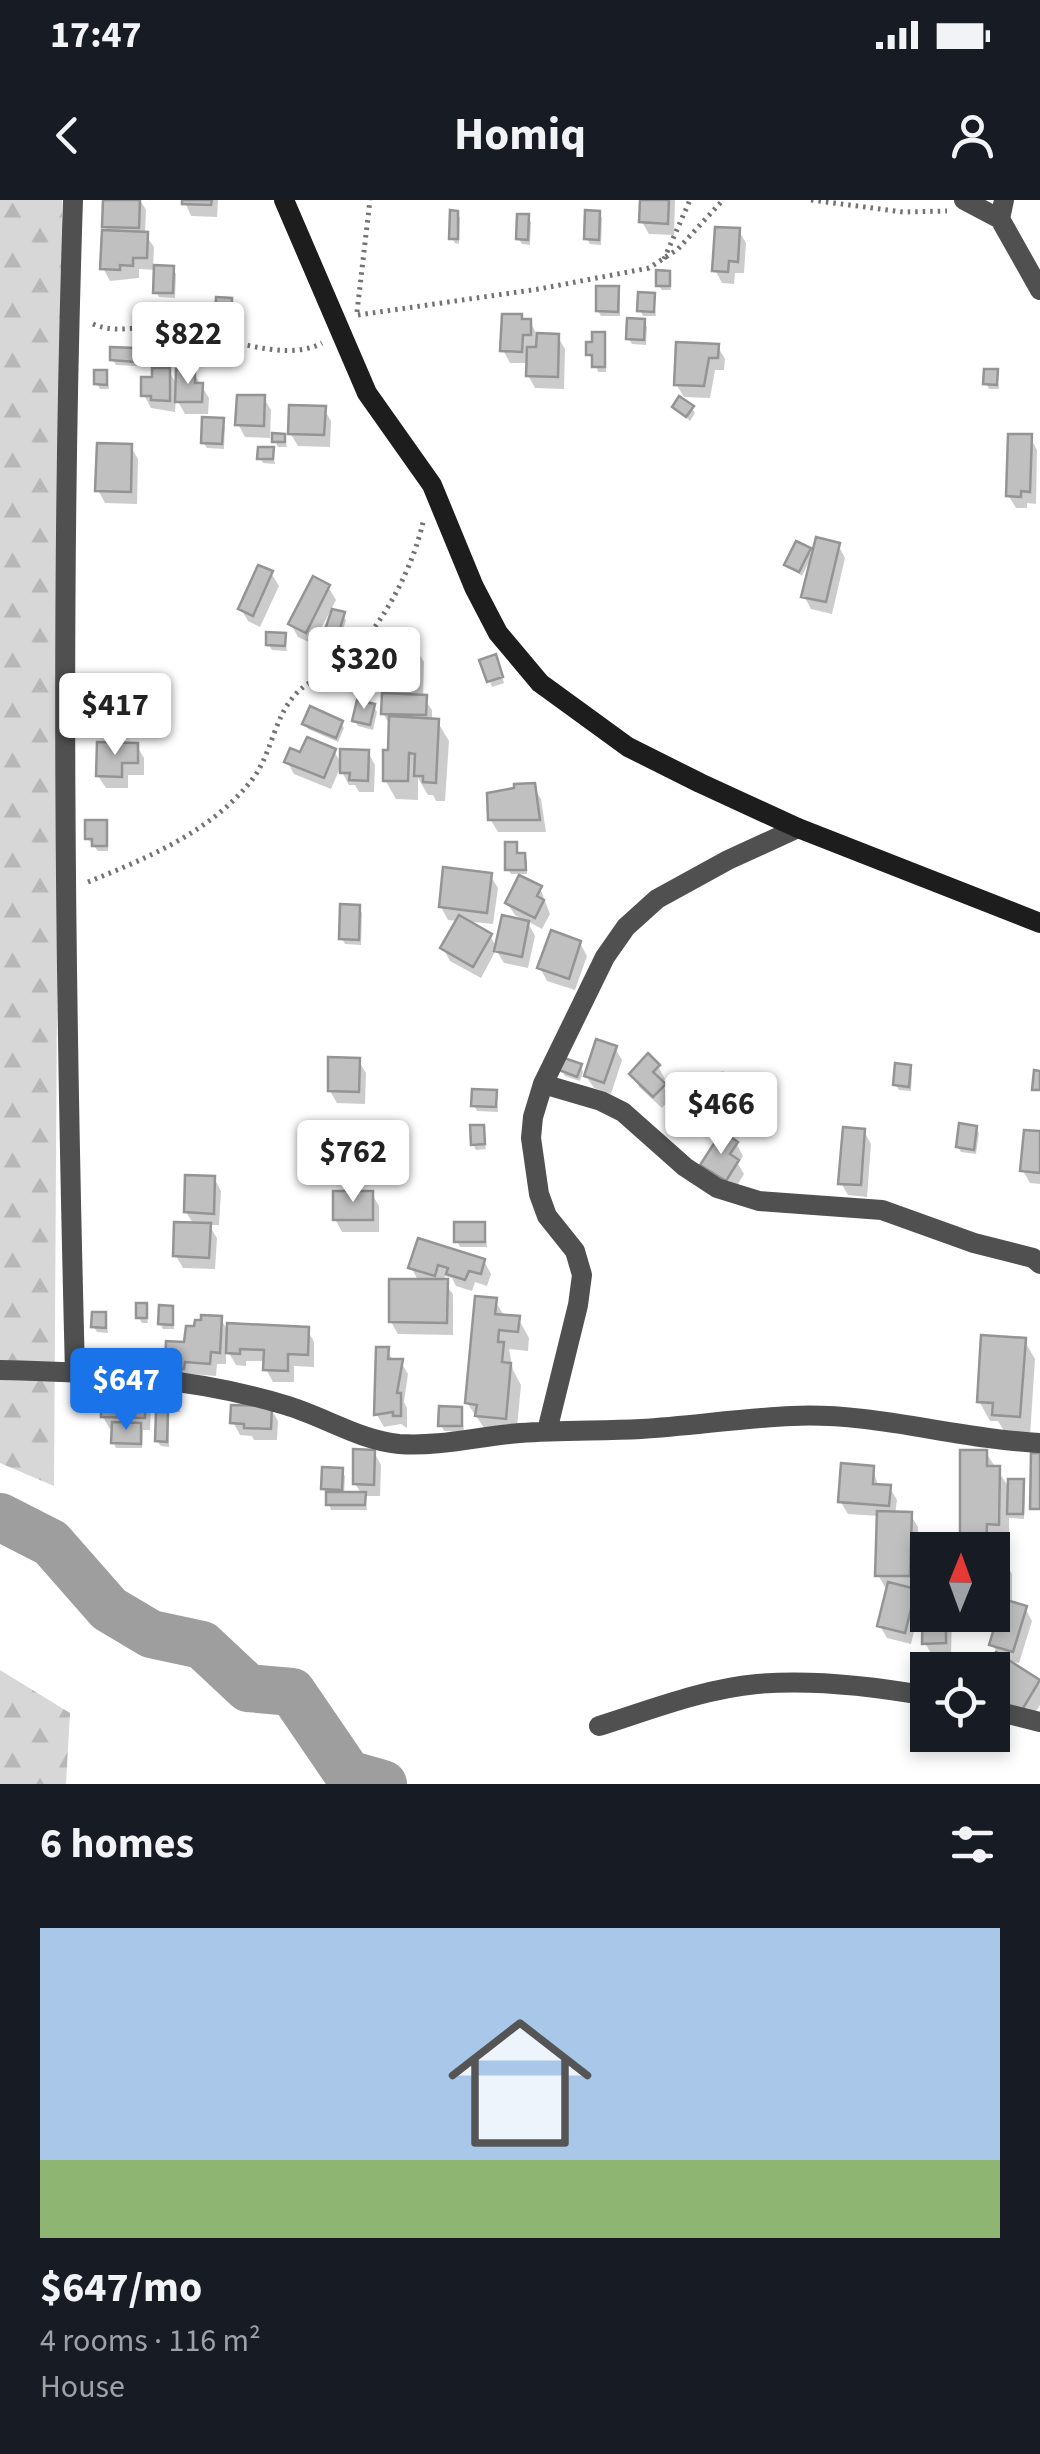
<!DOCTYPE html>
<html lang="en">
<head>
<meta charset="utf-8">
<style>
	:root { --surface:#171b24; --page:#242831; --text:#f1f3f6; --muted:#9ea1a6; --line:#363941; --accent:#1a73e8 }
	body { margin:0; font-family:"Source Sans 3",sans-serif; background:var(--page); color:var(--text); height:100vh; display:flex; flex-direction:column; font-size:38px; white-space:nowrap }
	* { box-sizing:border-box; margin:0 }
	p { font-size:32px; color:var(--muted) }
	.icon { flex:none; width:55px; height:55px; fill:none; stroke:currentColor; stroke-width:2; stroke-linecap:round; stroke-linejoin:round }
	.map { position:relative; height:1584px; overflow:hidden }
	.sheet { display:flex; flex-direction:column; background:var(--surface); flex:1 }
	.sheet>* { flex:none }
	.needle { width:65px; rotate:1deg }
	.controls { position:absolute; left:910px; top:1332px; display:grid; gap:20px }
	.controls a { display:grid; place-items:center; width:100px; height:100px; border-radius:0px; background:var(--surface); box-shadow:0 5px 15px #0003; font-size:50px }
	.price { position:absolute; translate:-50% -85px; padding:0 22px; border-radius:10px; background:#fff; color:#222; font-size:32px; line-height:65px; filter:drop-shadow(0 2px 5px #0008) }
	.price::after { content:''; position:absolute; left:50%; top:60px; width:30px; height:22px; margin-left:-15px; background:inherit; clip-path:polygon(0 0,100% 0,50% 100%) }
	.price.current { background:var(--accent); color:#fff }
	ul { padding:0; list-style:none }
	li { display:grid; align-content:center; gap:20px; height:530px; padding:0 40px }
	li+li { border-top:2px solid var(--line) }
	li span { display:grid; place-items:center; height:310px; border-radius:0px; color:#555 }
	li>.icon { margin-inline-start:auto }
	span .icon { width:180px; height:180px; fill:#fffc; stroke-width:1 }
	li b { font-size:42px }
	h2 { display:flex; justify-content:space-between; align-items:center; height:120px; padding:0 40px; font-size:42px }
	.status { display:flex; justify-content:space-between; align-items:center; height:70px; padding:0 50px; background:var(--surface); direction:ltr }
	.status svg { height:28px; fill:currentColor }
	header { display:flex; justify-content:space-between; align-items:center; height:130px; padding:0 40px; background:var(--surface); font-size:45px; font-weight:700 }
	.map>svg:first-child { display:block }
</style>
</head>
<body>
<div class="status"><b>17:47</b><svg viewBox="0 0 49 12"><path d="M0 12V9h3v3zM5 12V6h3v6zM10 12V3h3v9zM15 12V0h3v12zM26 1h20v11H26zM47 4h2v5h-2z"/></svg></div>
<header><svg class="icon" aria-label="back" viewBox="0 0 24 24"><path d="M15 5l-7 7 7 7"/></svg>Homiq<svg class="icon" aria-label="person" viewBox="0 0 24 24"><circle cx="12" cy="8" r="4"/><path d="M4 21q1-7 8-7t8 7"/></svg></header>
<div class="map">
<svg width="1040" height="1584" viewBox="0 0 1040 1584">
	<defs>
		<pattern id="forest-firs" width="22" height="20" patternUnits="userSpaceOnUse" patternTransform="scale(2.5)"><rect width="22" height="20" fill="#d7d7d7"/><path d="M5 1l3.5 6h-7zM16 11l3.5 6h-7z" fill="#b7b7b7"/></pattern>
	</defs>
	<rect width="100%" height="100%" fill="#fff"/>
	<path fill="url(#forest-firs)" d="M0,0H62L54,1286L0,1263Z
		M0,1470L70,1513L66,1584H0Z"/>
	<path fill="#0003" d="M105,0H140L146,10L145,34L154,47L153,68H173L176,74L175,98L159,97L156,92L157,70L139,69V78L110,81L103,68L108,33L105,26Z
		M184,0H218L217,17L191,16Z
		M643,0H675L674,35L649,34L642,22Z
		M457,13L460,18L459,44L455,43L452,38Z
		M599,13L602,18L601,45L590,44L587,39Z
		M527,17L531,22L530,45L522,44L519,39Z
		M739,31L746,43L744,73H735L734,84L722,83L715,70Z
		M668,73L671,90H662L658,85Z
		M617,89L620,94V116H601L598,111Z
		M653,96L656,116H643L640,110Z
		M231,101L234,106L233,129L221,128L218,123Z
		M523,122H530L538,136L558,137L565,149L564,189L535,188L528,175L529,163H510L503,150Z
		M644,122L647,127L646,145L632,144L629,139Z
		M603,134L606,140V172H598L595,160L588,155Z
		M718,147L725,159L724,170H715L710,198L684,197L676,184Z
		M134,151L137,166L116,165L113,160Z
		M169,171L178,187L193,172L209,198L208,214H185L176,198L175,212L151,208L144,195L154,180Z
		M996,171L999,189H989L986,183Z
		M106,173L109,189H100L97,183Z
		M264,198L271,210L270,238L245,237L238,224Z
		M675,207L692,208L695,213L690,221Z
		M324,209L331,221L330,247L298,246L290,233Z
		M222,220L225,226L224,249L207,248L203,242Z
		M284,236L287,247H278L275,241Z
		M1030,237L1037,250L1036,304L1027,303V308H1016L1008,295Z
		M131,247L138,259L137,304L105,303L98,290Z
		M272,249L275,264L263,263L260,258Z
		M838,345L845,358L832,414L811,409L804,396L811,358L802,376L787,365L809,350L813,358Z
		M271,373L279,386L260,427L248,421L241,409Z
		M328,387L336,400L313,444L298,437L291,424Z
		M343,415L346,420L337,449L327,446L324,441Z
		M284,436L287,451L272,450L269,445Z
		M417,450L424,462L423,497L432,510V521H437L449,541L445,601H436L433,595H428L418,578V600L396,599L385,580L391,527L383,513L387,496L378,480Z
		M482,461L498,463L504,483L492,487Z
		M374,507L377,512L373,530L358,526L355,521Z
		M341,523L344,528L338,542L308,529L304,524Z
		M137,546L144,558V575H128V588H106L98,576Z
		M334,551L342,565L368,552L375,565L374,592H359L355,585H349L340,568L331,589L294,574L287,561Z
		M533,586L541,599L546,632H498L490,619Z
		M105,623L108,628V651H98L87,638Z
		M516,645L519,656H524L527,661V674H511L508,669Z
		M490,675L498,688L493,724L464,721L490,736L497,748L526,721L515,715L507,703L540,688L550,714L542,729L527,721L535,736L528,768L504,763L496,750L481,778L450,761L443,748L458,721L448,720L441,707Z
		M359,707L362,713L361,745L345,744L342,738Z
		M580,743L587,756L575,790L547,781L540,768Z
		M615,848L622,860L611,894L594,888L586,876Z
		M358,860L366,873L365,904L337,903L330,891Z
		M580,866L583,872L580,881L565,876L562,870Z
		M658,866L665,879L661,883L671,898L662,908L639,887L632,874Z
		M909,867L912,872L911,891L899,890L896,885Z
		M732,877L734,892L726,891L723,886Z
		M496,892L498,912L477,911L474,905Z
		M708,904L711,909L695,930L676,912Z
		M482,927L486,949L476,950L473,944Z
		M976,928L979,933L976,954L961,952L958,947Z
		M864,931L871,944L867,997L848,995L841,983Z
		M1040,934V984L1030,983L1023,971Z
		M736,943L743,956L738,964L744,974L733,992L711,978L703,965Z
		M214,978L221,991L219,1025H209L217,1038L215,1069L183,1068L176,1056L194,1025L186,1012Z
		M372,994L379,1006V1032H342L335,1019Z
		M484,1025L487,1047H460L457,1041Z
		M484,1061L491,1074L487,1086L475,1082L472,1091L456,1086L452,1078L445,1076L443,1082L453,1094V1135L398,1134L391,1122L419,1082L411,1067Z
		M495,1101L505,1117L518,1118L529,1138L528,1151L509,1149L513,1170L521,1185L516,1238L489,1235L467,1203Z
		M145,1105L148,1123H142L139,1118Z
		M172,1108L174,1129H163L160,1123Z
		M105,1115L108,1133L97,1132L94,1127Z
		M220,1118L230,1134L307,1129L314,1142V1167L294,1166V1182H273L266,1169V1161H246V1166L236,1165L226,1148V1164H217L216,1176L191,1174L174,1180L167,1167L187,1145Z
		M1024,1140L1035,1159L1030,1236L1006,1234L998,1221H990L979,1201Z
		M378,1149L387,1150L394,1162H401L408,1174L404,1202L407,1208V1228L401,1224L384,1227L377,1215Z
		M107,1180L114,1192H144L151,1205L150,1230H143L142,1248H116L113,1242L114,1229H110L103,1217V1207H100L92,1195Z
		M177,1194L180,1212H170L167,1206Z
		M271,1209L278,1221L277,1240H254L252,1236L240,1235L233,1222Z
		M461,1209L464,1231H444L441,1225Z
		M166,1215L169,1220V1247L161,1246L157,1241Z
		M374,1252L381,1265L380,1296H365L367,1310H331L324,1288L341,1271L345,1276L344,1294H362L355,1284Z
		M986,1253L1010,1289L1022,1282L1025,1287L1024,1319L1009,1318V1343H996V1361H1005L1012,1374V1404L1025,1408L1032,1421L1019,1463L1005,1460L1040,1484V1505L1026,1526L992,1504V1470H988L998,1454L992,1444L1003,1407H992V1350H962Z
		M872,1268L879,1287L890,1288L897,1300L895,1314H910L918,1327L916,1388H912L921,1403L911,1444L887,1438L880,1426L889,1388L885,1387L878,1375L879,1316L848,1314L840,1301Z
		M928,1415H952L951,1455H932L925,1443Z"/>
	<g fill="none" stroke-linecap="round" stroke-linejoin="round">
		<path stroke="#9e9e9e" stroke-width="48" d="M0,1317L51,1343L109,1409L151,1434L202,1445L248,1488L292,1492L348,1574L383,1584"/>
	</g>
	<path fill="#c0c0c0" stroke="#949494" stroke-width="2.5" d="M103,0H140L139,28L102,27Z
		M182,0H212L211,5L182,4Z
		M640,0H669L668,24L639,22Z
		M450,10L458,11V39H449Z
		M585,10L600,11L599,40L584,39Z
		M517,14H529L528,40L516,39Z
		M715,27L740,28L738,62L729,61L728,72L712,71Z
		M102,30L148,32L147,58H133V66L120,65V70L100,69Z
		M154,65L174,66L173,93H153Z
		M656,70L670,71V86H656Z
		M596,86H619L618,112L596,111Z
		M638,92L655,93L654,112L637,111Z
		M216,97L232,98L231,124H215Z
		M502,114H522V119H531V135H523L522,152L500,151Z
		M627,118L645,119L644,140L626,139Z
		M592,132H605V167H592V155H586V142H592Z
		M537,133L559,134L558,177L526,176L527,147H536Z
		M676,142L719,144L718,158H709L704,186L674,185Z
		M110,147L136,148V162L110,160Z
		M152,168H170V201L151,200V196H141V177H152Z
		M176,169H195V183H203L202,202H175Z
		M984,169H998L997,185L983,184Z
		M94,170H107V185L94,184Z
		M237,195H265L264,226L235,225Z
		M679,196L694,206L686,217L672,207Z
		M289,205L326,206L324,235L288,234Z
		M202,217L224,218L222,244L201,243Z
		M272,233L285,234V242H272Z
		M1008,234H1032L1030,292L1021,291V297L1006,296Z
		M97,243L132,244L131,292L95,291Z
		M258,247H274L273,259H257Z
		M816,337L840,343L826,402L801,397Z
		M796,341L811,348L799,372L784,365Z
		M258,365L273,371L253,416L238,409Z
		M313,376L330,385L306,433L288,424Z
		M332,409L345,412L335,445L321,441Z
		M266,432L286,433L285,446L266,445Z
		M376,446L418,447L417,482L375,481Z
		M496,454L503,477L487,482L479,460Z
		M382,493L427,495L426,515L381,514Z
		M357,500L375,504L370,525L352,521Z
		M310,506L343,521L336,538L302,524Z
		M389,516L439,519L436,583L423,582V576H414L415,554L409,553L408,581H383V550H388Z
		M307,537L336,549L324,578L284,562L290,548L300,552Z
		M97,542L138,543V563H122V577L96,576Z
		M340,549L369,550L368,581L349,580L350,573H340Z
		M535,583L540,620H488L487,593L514,588V584Z
		M85,620H107V646H92V639H85Z
		M505,642H517V653H525L526,670H505Z
		M443,667L492,673L487,713L439,707Z
		M519,675L542,686L537,696L544,700L535,718L505,703Z
		M340,704L360,705L359,740L339,739Z
		M459,715L492,734L473,767L440,748Z
		M502,715L529,721L522,757L494,751Z
		M551,730L581,741L569,779L537,768Z
		M596,839L617,846L604,883L584,876Z
		M648,853L660,865L653,872L666,884L653,897L629,874Z
		M328,857L360,858L359,892L328,891Z
		M564,858L582,864L577,877L559,870Z
		M895,863L911,865L909,887L893,885Z
		M1034,870L1040,871V890H1032Z
		M722,873L734,874L732,888L721,886Z
		M691,888L710,902L692,926L673,912Z
		M472,889L497,890L496,907L471,906Z
		M959,923L977,926L974,950L956,947Z
		M470,925H484L485,944L471,945Z
		M843,927L865,929L861,985L838,984Z
		M1024,930L1040,931V973L1020,971Z
		M722,931L738,942L730,954L739,960L726,981L700,965Z
		M185,975L215,976L214,1014L184,1012Z
		M333,991H373V1020H333Z
		M174,1022L211,1023L209,1058L173,1056Z
		M454,1022H485V1042H454Z
		M418,1038L485,1059L481,1074L469,1071L465,1080L446,1074L448,1068L438,1065L435,1076L408,1068Z
		M389,1079H448L447,1123L389,1122Z
		M475,1096L497,1098L495,1114L520,1116L518,1132L499,1130L498,1142H504L502,1162L511,1163L506,1219L475,1216L477,1205L465,1203Z
		M136,1103H147V1118H136Z
		M159,1105L173,1106V1125L158,1124Z
		M92,1112H106V1128L91,1127Z
		M201,1115L222,1116L220,1153L211,1152L210,1164L185,1162L184,1169L165,1168L166,1141L184,1142L186,1126H194L195,1120H201Z
		M227,1123L309,1127L308,1155L288,1154V1171L263,1170L264,1150L240,1149V1154L226,1153Z
		M981,1135L1026,1138L1020,1217L992,1215L993,1203L977,1202Z
		M376,1147H389L388,1159H403L397,1193H401V1216H393V1212L374,1215Z
		M90,1177H109L108,1190H145V1218L101,1217V1196L90,1195Z
		M165,1191L179,1192L178,1208L164,1207Z
		M231,1205L272,1206L271,1229L244,1228V1224L230,1223Z
		M439,1206L462,1207V1226H438Z
		M156,1212H168L167,1242L155,1241Z
		M112,1222L141,1223V1244L111,1243Z
		M353,1249L375,1250L374,1285L353,1284Z
		M960,1250H987V1266H1000L999,1325L987,1324L986,1350H960Z
		M1031,1253H1040V1309H1030Z
		M841,1263L874,1266L873,1284L891,1285L889,1306L838,1302Z
		M322,1267L343,1268L342,1290L321,1289Z
		M1008,1279H1024L1023,1314H1007Z
		M326,1292H366L365,1305H326Z
		M877,1311L912,1312L910,1376H875Z
		M992,1358L1006,1359V1396H992Z
		M888,1382L916,1389L905,1433L877,1426Z
		M923,1390H928V1415H946V1443L922,1444Z
		M1003,1399L1027,1406L1013,1452L989,1445Z
		M996,1452L1040,1480L1019,1515L992,1498V1470H985Z"/>
	<g fill="none" stroke-linecap="round" stroke-linejoin="round">
		<path stroke="#727272" stroke-width="5" stroke-dasharray="2.5 5" stroke-linecap="butt" d="M811,0L903,12L947,11
			M664,59L690,0
			M357,112L370,0
			M358,115L539,89L649,68L678,49L723,0
			M93,124C118,135 143,124 170,127C212,132 282,165 322,143
			M88,682C147,658 214,631 254,577C272,552 274,518 295,495C307,481 324,476 339,465C378,436 413,369 423,322"/>
		<path stroke="#505050" stroke-width="20" d="M73,0C60,390 65,782 75,1172
			M964,0L1000,19
			M1004,0L1000,19L1040,90
			M543,884L601,901L623,912L685,967L717,988L759,1001L882,1010L974,1043L1033,1058L1040,1064
			M0,1170C97,1172 192,1177 285,1205C323,1216 359,1240 399,1244C440,1247 480,1236 520,1233C560,1230 601,1231 641,1229C691,1226 742,1218 792,1216C875,1212 957,1239 1040,1243
			M547,1231L578,1105L582,1075L575,1051L547,1016L539,994L531,938L533,917L543,884L605,757L626,727L657,699L728,660L798,628
			M992,1510L1040,1522
			M599,1526C650,1510 703,1489 757,1484C813,1479 872,1486 928,1496"/>
		<path stroke="#1d1d1d" stroke-width="20" d="M284,0L367,193L432,285L474,387L498,433L540,483L628,547L700,583L798,628L1040,723"/>
	</g>
</svg>
<div class="controls">
<a><svg class="needle" viewBox="-14 -14 28 28"><path d="M0-13l5 13h-10z" fill="#e53935"/><path d="M0 13l5-13h-10z" fill="#9ea1a6"/></svg></a>
<a><svg class="icon" aria-label="locate" viewBox="0 0 24 24"><circle cx="12" cy="12" r="6"/><path d="M12 2v4M12 18v4M2 12h4M18 12h4"/></svg></a>
</div>
<b class="price" style="left:188px;top:187px">$822</b>
<b class="price" style="left:364px;top:512px">$320</b>
<b class="price" style="left:115px;top:558px">$417</b>
<b class="price" style="left:721px;top:957px">$466</b>
<b class="price" style="left:353px;top:1005px">$762</b>
<b class="price current" style="left:126px;top:1233px">$647</b>
</div>
<section class="sheet">
<h2>6 homes<svg class="icon" aria-label="filters" viewBox="0 0 24 24"><path d="M4 7h16M4 17h16"/><circle cx="9" cy="7" r="2"/><circle cx="15" cy="17" r="2"/></svg></h2>
<ul>
<li><span style="background:linear-gradient(#a9c7e8 75%,#8fb573 0)"><svg class="icon" aria-label="home" viewBox="0 0 24 24"><path d="M3 11l9-7 9 7M6 9v11h12V9"/></svg></span><div><b>$647/mo</b><p>4 rooms · 116 m²</p><p>House</p></div></li>
</ul>
</section>
</body>
</html>
